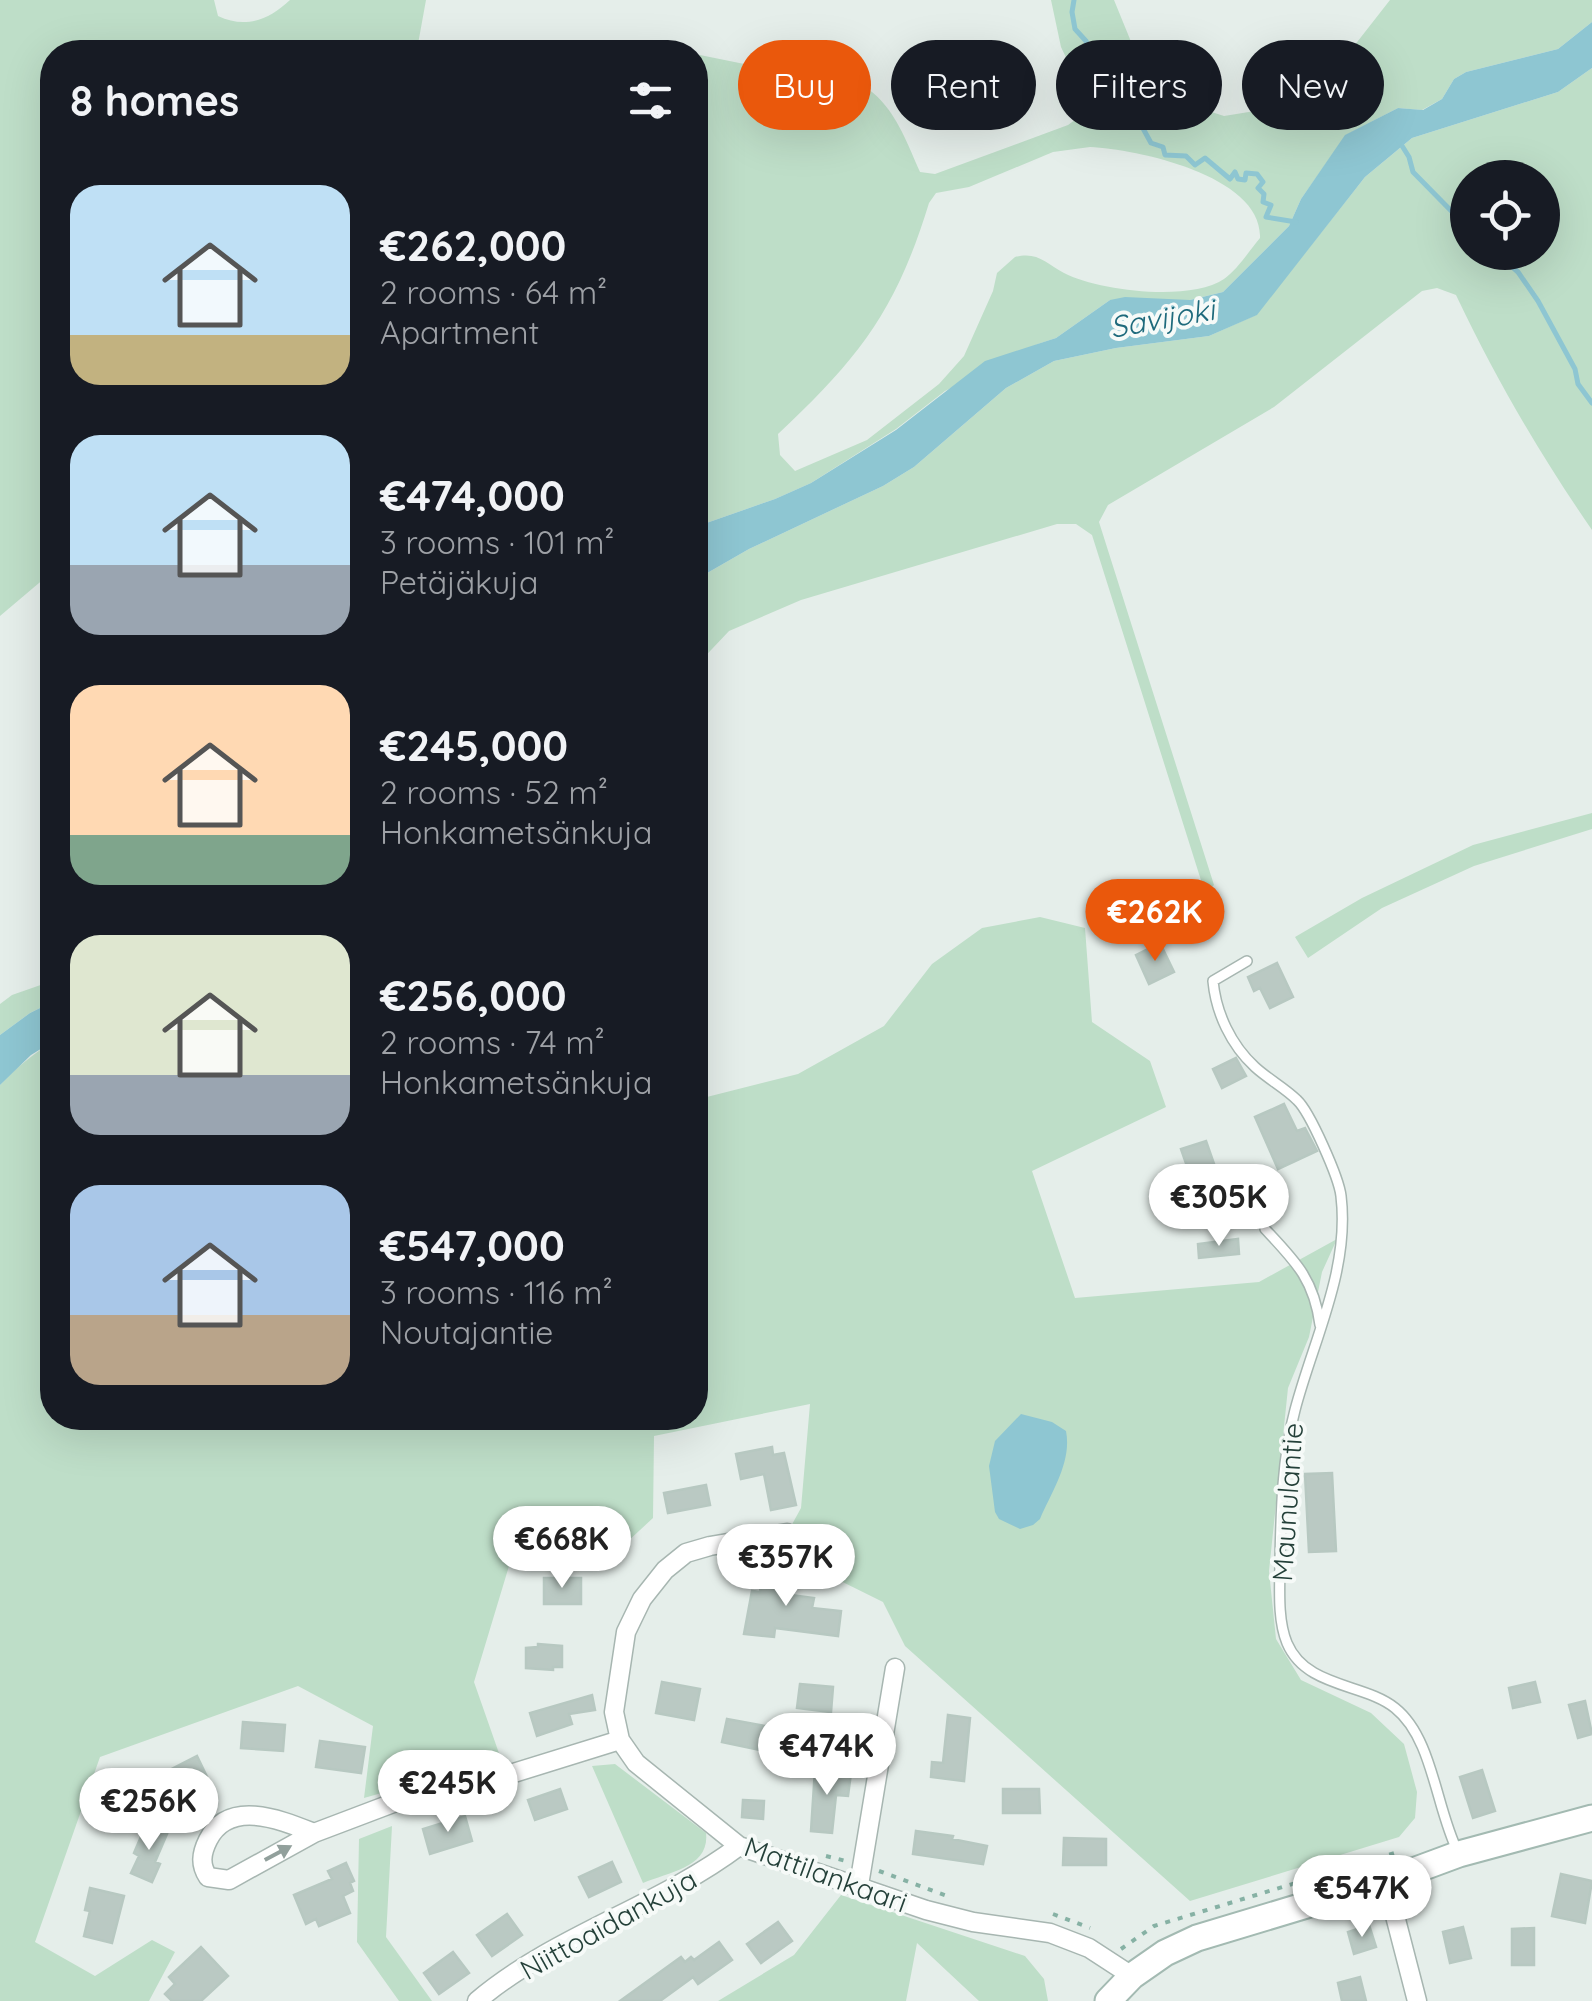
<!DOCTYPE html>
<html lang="en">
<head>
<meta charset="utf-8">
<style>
	:root { --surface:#171b24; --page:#242831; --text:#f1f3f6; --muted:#9ea1a6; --accent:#ea580c }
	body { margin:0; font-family:Quicksand,sans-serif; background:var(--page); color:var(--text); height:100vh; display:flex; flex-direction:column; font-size:38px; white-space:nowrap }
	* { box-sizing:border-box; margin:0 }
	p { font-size:32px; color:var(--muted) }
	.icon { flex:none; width:55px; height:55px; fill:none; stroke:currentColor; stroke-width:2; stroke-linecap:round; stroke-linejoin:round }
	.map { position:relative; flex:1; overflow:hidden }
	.side { position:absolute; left:40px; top:40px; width:668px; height:1390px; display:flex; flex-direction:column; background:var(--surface); border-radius:40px; box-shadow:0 10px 40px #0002 }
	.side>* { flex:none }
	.top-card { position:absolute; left:738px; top:40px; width:702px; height:90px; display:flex; gap:20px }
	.fabs { position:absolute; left:1450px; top:160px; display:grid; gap:20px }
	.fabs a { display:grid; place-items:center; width:110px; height:110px; border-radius:50%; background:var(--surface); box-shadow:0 10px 40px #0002; font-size:50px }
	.price { position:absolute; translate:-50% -85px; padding:0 22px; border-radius:35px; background:#fff; color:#222; font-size:32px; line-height:65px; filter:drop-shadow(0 2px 5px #0008) }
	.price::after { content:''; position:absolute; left:50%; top:60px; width:30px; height:22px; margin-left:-15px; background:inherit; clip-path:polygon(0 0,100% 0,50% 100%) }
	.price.current { background:var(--accent); color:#fff }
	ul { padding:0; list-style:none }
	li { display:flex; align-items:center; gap:30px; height:250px; padding:0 30px }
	li span { display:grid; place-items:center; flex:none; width:280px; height:200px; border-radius:30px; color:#555 }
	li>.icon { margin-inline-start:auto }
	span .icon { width:120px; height:120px; fill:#fffc; stroke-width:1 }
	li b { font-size:42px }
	h2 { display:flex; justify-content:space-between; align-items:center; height:120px; padding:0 30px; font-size:42px }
	.pill { padding:0 35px; border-radius:45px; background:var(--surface); box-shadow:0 10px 40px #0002; font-size:35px; line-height:90px }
	.pill.current { background:var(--accent); color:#fff }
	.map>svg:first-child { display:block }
</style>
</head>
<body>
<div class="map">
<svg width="1592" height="2001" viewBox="0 0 1592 2001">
	<rect width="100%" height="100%" fill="#e5eeea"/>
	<path fill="#bedec8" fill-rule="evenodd" d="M0,0H214L218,16C245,29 269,20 290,0H426L418,44L423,52H52V572L0,616Z
		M1051,0H1114L1143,71L1161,89L1196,107L1224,116L1273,108L1329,78L1390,0H1592V22L1558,49L1466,72L1454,79L1442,99L1422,110L1398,108L1346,135L1301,199L1289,226L1223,292L1190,300H1110L1056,338L1038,344L945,391L896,429L811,483L775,499L695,527V54L868,89C895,108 907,143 920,172L935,174L1068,125L1083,114L1086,106L1084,95L1061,47ZM1090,147C1137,149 1263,176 1260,238C1249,251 1238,269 1224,279C1190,302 1099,291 1064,273C1046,263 1037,251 1015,257L997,273L993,291L964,356L939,384L867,440L795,471L780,455L778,434C859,358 896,311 929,203L936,193L969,187L1053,152Z
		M1592,68V530C1539,453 1496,379 1456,295L1437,288L1422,291L1274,407L1108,505L1099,522L1214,885L1205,893L1092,535L1076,524H1057L801,600L729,631L695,667V580L749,549L883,486L914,467L1006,388L1054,361L1116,348L1209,336L1256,315L1365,177L1412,138L1558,92ZM1468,178H1542V252H1468Z
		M1592,813V829L1474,866L1382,908L1308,958L1295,937L1362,898L1473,845Z
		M1040,917L1085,928L1092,1022L1150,1061L1166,1107L1032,1171L1075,1298L1259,1282L1337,1239L1322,1272L1309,1337L1288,1388L1269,1571L1276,1639L1301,1680L1371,1713L1404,1744L1417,1792L1415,1818L1399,1837L1190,1901L905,1646L883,1602L778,1550L801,1508L810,1404L654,1436L653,1518L626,1543L509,1566L474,1682L501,1759L364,1798L373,1726L298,1686L100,1757L35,1942L95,1976L152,1940L175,1952L149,2001H0V1085C16,1068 33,1054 52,1042V1418H695V1100L798,1074L884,1026L932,964L982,928Z
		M52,981V1002L30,1013L0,1035V1004L12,995Z
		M615,1764L706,1833C710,1867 670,1872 643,1883L592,1766Z
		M392,1826L386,1937L432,2001H399L357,1942L359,1839Z
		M841,1895L1025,1956L1044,1979L1048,2001H979L917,1943L906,2001H718L794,1955Z"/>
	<path fill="#8ec6d2" d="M1592,22V68L1558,92L1412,138L1365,177L1257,315L1209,336L1116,348L1054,361L1006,388L914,467L883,486L749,549L695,580V527L775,499L811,483L896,430L985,361L1056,338L1110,300L1125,297L1190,300L1223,292L1289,226L1301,199L1345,135L1398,108L1423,110L1442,99L1454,79L1466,72L1558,49Z
		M52,1002V1042L31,1055L0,1085V1035L30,1013Z
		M1021,1414L1052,1422L1066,1431C1072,1462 1052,1491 1040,1519L1033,1525L1020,1529L999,1519L995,1512L989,1466L995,1441Z"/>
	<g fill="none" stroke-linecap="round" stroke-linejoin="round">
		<path stroke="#8ec6d2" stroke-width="5" d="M1074,0L1072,12L1075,29L1086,41L1092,56L1116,79L1151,143L1163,147L1165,155L1186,156L1195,165L1205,158L1230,179L1235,172L1238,179L1245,180L1246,173L1257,174L1263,182L1258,188L1264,194L1263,202L1271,205L1266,217L1296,222
			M1399,141L1409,157L1413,172L1468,228
			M1495,252L1518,272L1538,301L1575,369L1578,384L1592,403"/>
	</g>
	<path fill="#bac9c3" stroke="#b7c8c1" stroke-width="2.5" d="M1160,943L1174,972L1149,984L1136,955Z
		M1277,963L1293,997L1270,1008L1260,988L1254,991L1248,977Z
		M1236,1058L1246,1076L1222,1088L1213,1069Z
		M1284,1104L1297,1131L1305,1128L1317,1151L1278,1169L1255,1117Z
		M1206,1141L1221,1184L1196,1192L1181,1149Z
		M1238,1239L1239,1254L1199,1258L1198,1244Z
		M772,1447L773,1455L784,1453L796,1505L771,1510L764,1474L741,1479L736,1454Z
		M1332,1473L1336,1551L1309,1552L1305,1474Z
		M706,1485L710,1505L668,1513L664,1493Z
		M764,1561L786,1563L783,1594L814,1598L812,1608L841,1611L838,1636L775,1628L774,1637L744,1634L752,1591L760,1592Z
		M544,1578H581V1604H544Z
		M538,1644L562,1646V1667H553V1670L526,1668V1648L538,1647Z
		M662,1682L700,1689L694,1720L656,1713Z
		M1535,1682L1540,1702L1513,1708L1509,1688Z
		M800,1684L833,1687L831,1712L797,1708Z
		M592,1695L595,1710L569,1714L572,1724L537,1736L530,1713Z
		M1585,1701L1592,1734L1578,1738L1569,1705Z
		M948,1715L970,1718L964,1781L931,1777L932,1762L943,1763Z
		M727,1719L765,1726L760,1750L722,1742Z
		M243,1722L285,1725L283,1751L241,1748Z
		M320,1741L365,1747L361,1773L316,1767Z
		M197,1756L209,1781L168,1801L156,1777Z
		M815,1769L851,1773L848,1796L836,1795L832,1833L811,1831Z
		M1482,1770L1495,1811L1473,1818L1460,1777Z
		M560,1789L567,1809L535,1820L528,1800Z
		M1003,1789H1039L1040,1813H1003Z
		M743,1800L764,1801L763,1819L742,1817Z
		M465,1816L472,1841L430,1854L423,1829Z
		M146,1825L167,1834L155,1862L160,1864L152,1882L131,1873L139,1856L134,1853Z
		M916,1831L953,1836L952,1839L987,1846L983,1864L913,1854Z
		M1064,1838L1106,1839V1865H1063Z
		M612,1862L621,1882L589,1897L579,1877Z
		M346,1863L354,1881L350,1883L353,1891L343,1896L350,1913L319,1926L316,1919L306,1924L294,1895L332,1879L328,1871Z
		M1561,1874L1592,1881L1585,1923L1552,1916Z
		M90,1888L124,1896L112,1943L84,1936L90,1911L85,1910Z
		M507,1914L522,1935L492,1956L477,1935Z
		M778,1922L792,1941L761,1963L747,1944Z
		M1369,1925L1376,1947L1354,1954L1348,1932Z
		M1463,1927L1471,1958L1450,1963L1443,1932Z
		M1534,1928V1965H1512V1929Z
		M719,1942L732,1960L698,1984L693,1977L660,2001H620L681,1957L685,1962L691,1957L694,1960Z
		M201,1947L228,1976L201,2001H172L165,1994L175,1984L169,1977Z
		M453,1952L469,1973L439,1994L424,1973Z
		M1360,1977L1366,2001H1342L1338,1983Z"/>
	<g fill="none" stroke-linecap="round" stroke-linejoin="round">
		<g stroke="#a7b6b1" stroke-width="12">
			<path id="lane" d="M1247,961L1213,981C1216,1013 1231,1045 1255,1067C1268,1079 1285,1088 1297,1100C1310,1112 1339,1178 1341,1196C1350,1270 1313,1341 1295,1410C1282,1458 1281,1511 1280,1560C1280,1586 1277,1619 1287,1643C1306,1688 1364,1683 1395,1708C1433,1738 1436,1809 1458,1852
				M1265,1229C1295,1261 1314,1279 1320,1325"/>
		</g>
		<g stroke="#a7b6b1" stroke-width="21">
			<path id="street" d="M787,1533L710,1546L686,1553L665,1570L642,1599L626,1632L614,1712L620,1740L636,1763L739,1846L926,1910L973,1922L1050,1933L1089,1948L1132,1976
				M314,1833C281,1820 229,1798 208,1840C201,1854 200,1865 208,1877L229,1880L314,1833L409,1797L504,1776L620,1740
				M1386,1881L1417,2001
				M859,1885L895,1668
				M477,2001C555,1935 658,1907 739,1846"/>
		</g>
		<g stroke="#a3bab2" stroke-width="29">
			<path id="secondary" d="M1108,2001L1132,1976L1165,1953L1197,1938L1386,1881L1459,1854L1592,1818"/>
		</g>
		<path stroke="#86b1a4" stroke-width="4" stroke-dasharray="5 8" stroke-linecap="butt" d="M826,1856L846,1861
			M879,1871L950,1897
			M1053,1914L1090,1928
			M1121,1949L1154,1926L1398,1852"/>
		<use href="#lane" stroke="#fff" stroke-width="9"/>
		<use href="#street" stroke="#fff" stroke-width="18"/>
		<use href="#secondary" stroke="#fff" stroke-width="25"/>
	</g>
	<defs><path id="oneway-solid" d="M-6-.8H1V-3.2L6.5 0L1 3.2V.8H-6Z" transform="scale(2.5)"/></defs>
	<use fill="#92a09c" href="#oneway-solid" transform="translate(278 1853) rotate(-28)"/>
	<g text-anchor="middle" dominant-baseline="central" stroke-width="8" stroke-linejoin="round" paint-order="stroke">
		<g font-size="28" fill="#244039" stroke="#f6faf8">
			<text transform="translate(1287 1502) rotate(-86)">Maunulantie</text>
			<text transform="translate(826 1874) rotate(20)">Mattilankaari</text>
			<text transform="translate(608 1924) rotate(-29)">Niittoaidankuja</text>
		</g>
		<g font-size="30" font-style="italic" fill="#1e6a7c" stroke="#f6faf8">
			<text transform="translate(1162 318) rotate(-10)">Savijoki</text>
		</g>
	</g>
</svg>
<div class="fabs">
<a><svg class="icon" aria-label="locate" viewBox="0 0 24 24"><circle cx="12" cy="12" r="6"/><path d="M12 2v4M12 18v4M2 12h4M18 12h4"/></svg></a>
</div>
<b class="price current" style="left:1155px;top:964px">€262K</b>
<b class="price" style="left:1219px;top:1249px">€305K</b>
<b class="price" style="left:562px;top:1591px">€668K</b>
<b class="price" style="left:786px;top:1609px">€357K</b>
<b class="price" style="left:827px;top:1798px">€474K</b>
<b class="price" style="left:448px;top:1835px">€245K</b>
<b class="price" style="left:149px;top:1853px">€256K</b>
<b class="price" style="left:1362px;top:1940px">€547K</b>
<div class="top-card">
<a class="pill current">Buy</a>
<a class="pill">Rent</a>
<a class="pill">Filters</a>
<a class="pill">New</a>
</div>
<section class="side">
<h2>8 homes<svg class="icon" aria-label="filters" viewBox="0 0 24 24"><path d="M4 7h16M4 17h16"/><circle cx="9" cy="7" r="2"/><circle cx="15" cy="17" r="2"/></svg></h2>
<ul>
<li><span style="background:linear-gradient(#bfe0f5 75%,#c2b280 0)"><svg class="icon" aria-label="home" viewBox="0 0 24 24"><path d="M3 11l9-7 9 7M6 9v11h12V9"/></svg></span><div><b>€262,000</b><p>2 rooms · 64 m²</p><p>Apartment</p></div></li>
<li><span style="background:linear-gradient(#bfe0f5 65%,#9aa5b1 0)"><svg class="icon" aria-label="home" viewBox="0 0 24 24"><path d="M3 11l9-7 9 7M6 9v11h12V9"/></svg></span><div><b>€474,000</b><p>3 rooms · 101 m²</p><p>Petäjäkuja</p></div></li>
<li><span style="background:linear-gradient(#ffd9b3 75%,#7fa58c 0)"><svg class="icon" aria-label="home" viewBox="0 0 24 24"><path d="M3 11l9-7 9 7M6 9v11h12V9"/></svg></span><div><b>€245,000</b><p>2 rooms · 52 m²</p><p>Honkametsänkuja</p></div></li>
<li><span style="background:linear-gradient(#dfe7d0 70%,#9aa5b1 0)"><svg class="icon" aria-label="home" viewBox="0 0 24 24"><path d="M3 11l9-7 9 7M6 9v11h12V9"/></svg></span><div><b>€256,000</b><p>2 rooms · 74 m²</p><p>Honkametsänkuja</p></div></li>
<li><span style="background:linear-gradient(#a9c7e8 65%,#b9a48a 0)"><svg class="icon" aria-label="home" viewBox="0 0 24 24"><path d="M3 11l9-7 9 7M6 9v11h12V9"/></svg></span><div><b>€547,000</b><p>3 rooms · 116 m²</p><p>Noutajantie</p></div></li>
</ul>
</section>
</div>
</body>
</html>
